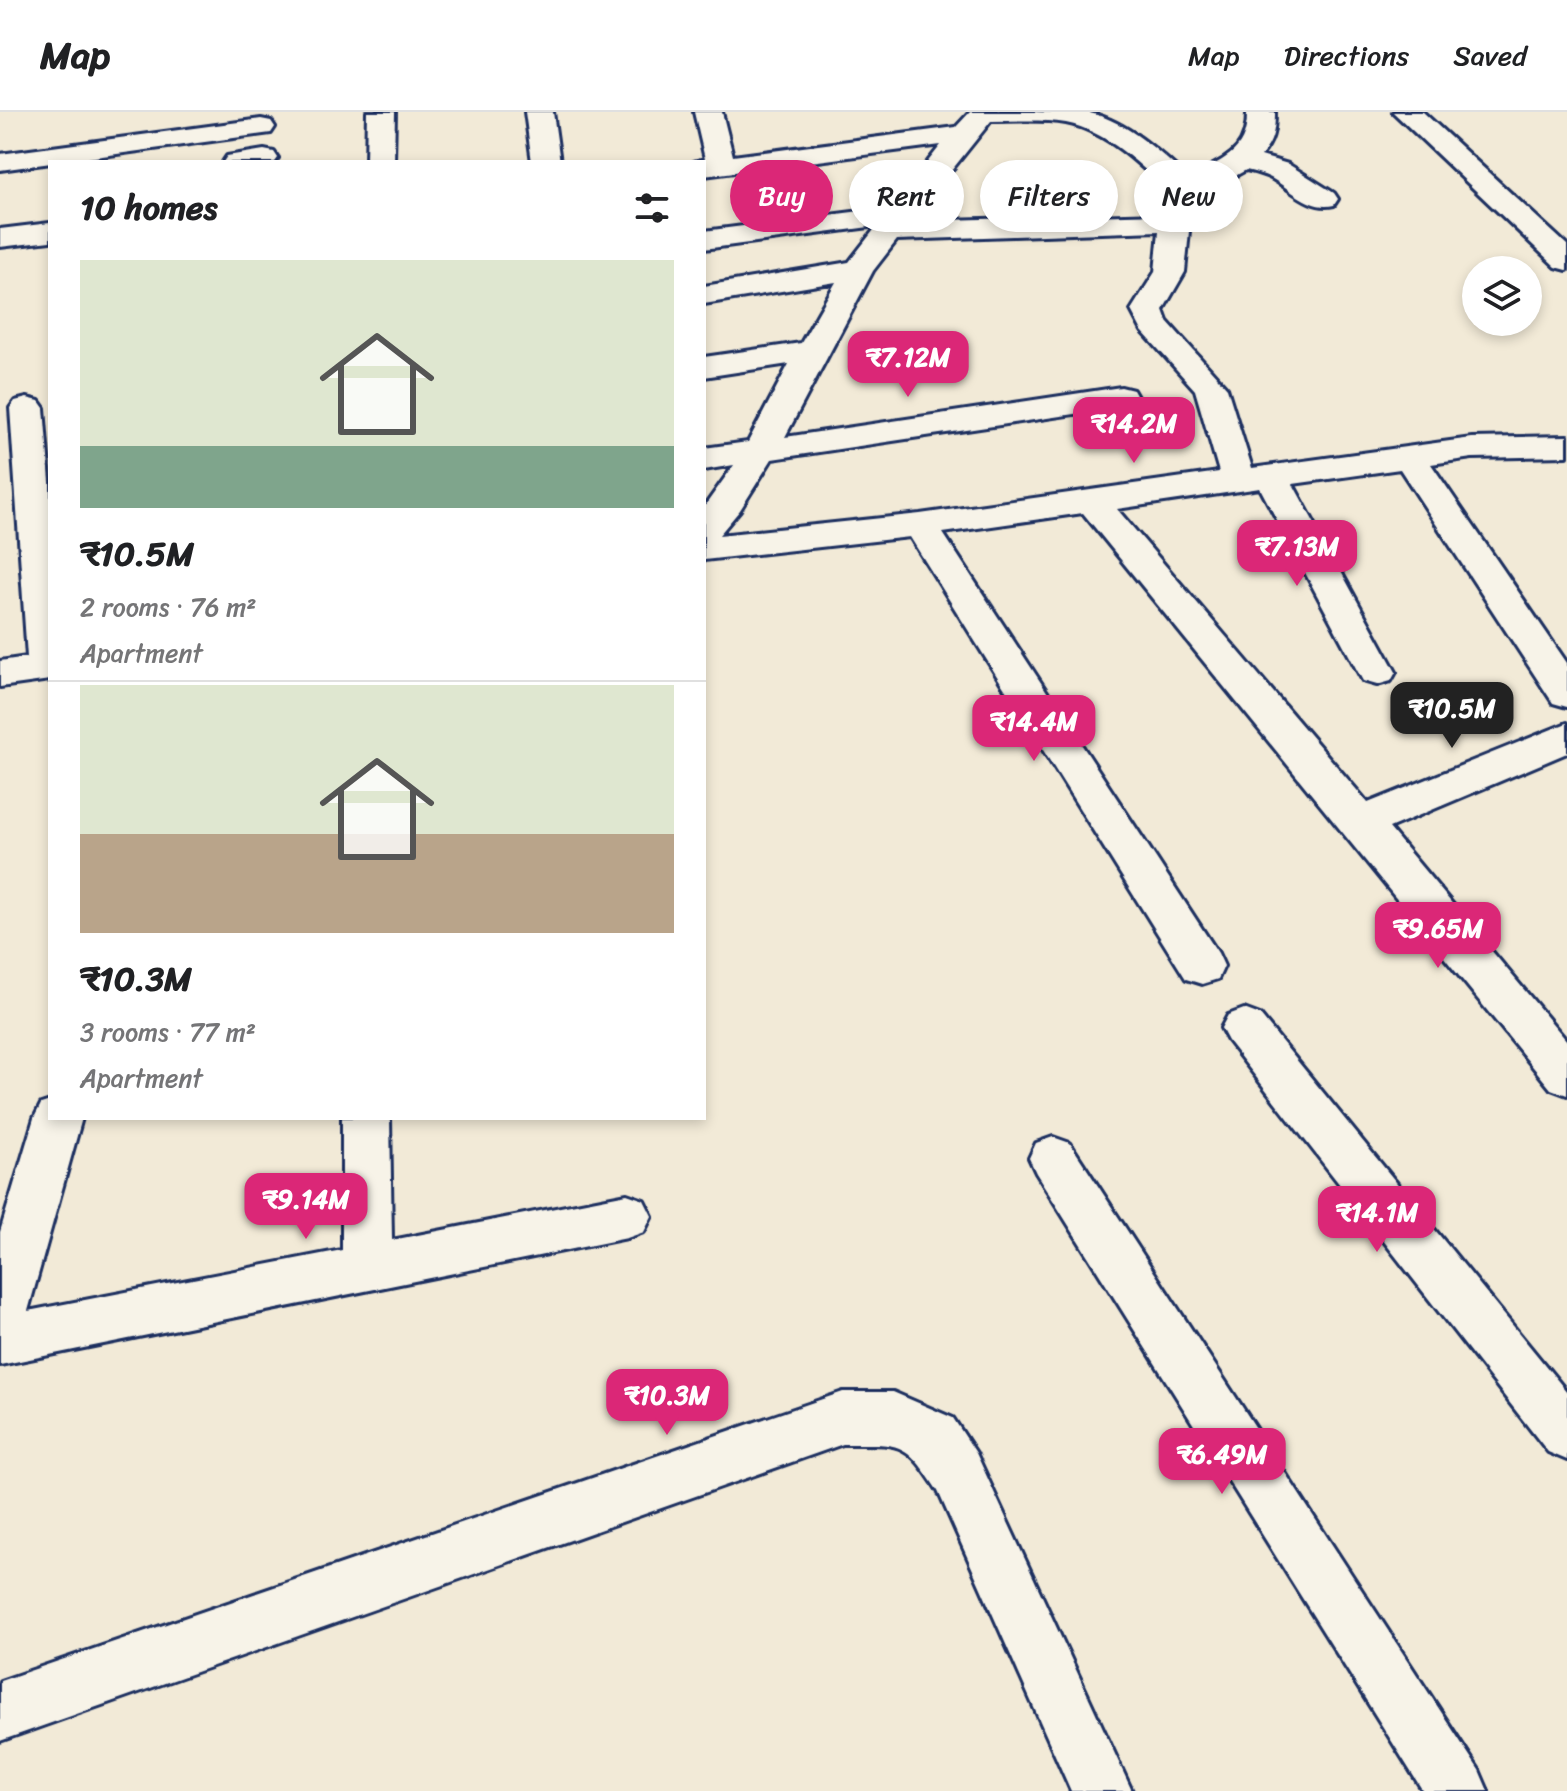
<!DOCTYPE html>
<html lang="en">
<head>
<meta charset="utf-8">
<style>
	:root { --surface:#fff; --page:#f6f6f6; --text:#202124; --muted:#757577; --line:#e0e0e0; --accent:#db2777 }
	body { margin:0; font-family:Sriracha,sans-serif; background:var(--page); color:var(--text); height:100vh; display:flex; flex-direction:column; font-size:30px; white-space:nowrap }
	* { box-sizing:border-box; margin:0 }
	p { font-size:26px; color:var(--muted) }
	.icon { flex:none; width:44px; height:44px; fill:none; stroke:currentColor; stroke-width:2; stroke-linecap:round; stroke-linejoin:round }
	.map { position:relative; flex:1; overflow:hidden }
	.side { position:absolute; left:48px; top:48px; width:658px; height:960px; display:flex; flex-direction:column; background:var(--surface); border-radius:0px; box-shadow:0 4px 12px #0003 }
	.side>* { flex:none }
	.banner { position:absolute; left:730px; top:48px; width:716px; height:72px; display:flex; gap:16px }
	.controls { position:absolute; left:1462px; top:144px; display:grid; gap:16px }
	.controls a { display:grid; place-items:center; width:80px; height:80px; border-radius:50%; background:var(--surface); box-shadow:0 4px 12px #0003; font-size:40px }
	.price { position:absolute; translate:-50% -68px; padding:0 18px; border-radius:16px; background:var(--accent); color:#fff; font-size:26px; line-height:52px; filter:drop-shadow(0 2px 4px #0008) }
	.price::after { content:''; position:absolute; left:50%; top:48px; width:24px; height:18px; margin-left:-12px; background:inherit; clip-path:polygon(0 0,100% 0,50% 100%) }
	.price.selected { background:#222; color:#fff }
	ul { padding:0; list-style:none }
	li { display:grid; align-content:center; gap:16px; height:424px; padding:0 32px }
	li+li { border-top:2px solid var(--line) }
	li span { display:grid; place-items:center; height:248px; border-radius:0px; color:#555 }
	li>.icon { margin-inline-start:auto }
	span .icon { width:144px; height:144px; fill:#fffc; stroke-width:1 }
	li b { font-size:34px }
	h2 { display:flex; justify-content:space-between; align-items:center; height:96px; padding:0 32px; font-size:34px }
	.tag { padding:0 28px; border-radius:36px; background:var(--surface); box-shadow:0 4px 12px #0003; font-size:28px; line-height:72px }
	.tag.selected { background:var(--accent); color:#fff }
	header { display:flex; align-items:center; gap:48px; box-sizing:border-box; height:112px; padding:0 40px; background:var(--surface); border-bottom:2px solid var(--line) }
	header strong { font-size:38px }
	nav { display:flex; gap:44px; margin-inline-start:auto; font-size:28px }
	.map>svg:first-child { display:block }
</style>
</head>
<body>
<header>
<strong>Map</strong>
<nav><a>Map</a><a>Directions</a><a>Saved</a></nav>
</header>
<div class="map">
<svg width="1567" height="1679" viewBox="0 0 1567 1679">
	<rect width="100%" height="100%" fill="#f2ead7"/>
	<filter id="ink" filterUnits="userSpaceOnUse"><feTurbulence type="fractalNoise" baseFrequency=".0125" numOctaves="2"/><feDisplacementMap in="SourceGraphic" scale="16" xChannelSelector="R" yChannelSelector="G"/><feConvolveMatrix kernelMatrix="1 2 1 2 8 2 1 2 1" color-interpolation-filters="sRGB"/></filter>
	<g filter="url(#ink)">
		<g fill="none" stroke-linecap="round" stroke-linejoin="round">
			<g stroke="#1b2f5e" stroke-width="6">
				<path id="minor" d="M367,0H395L394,50H366Z
					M525,0H553L560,50H532Z
					M694,0H722L733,44L956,15L970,0C1001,0 1063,0 1090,1C1128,10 1161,41 1189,67C1221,46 1248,44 1247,0H1275C1275,19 1273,30 1261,44L1288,52L1334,81L1338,87L1334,93C1310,99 1291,77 1271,66C1263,62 1254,60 1246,58L1210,78L1195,92L1190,109L1185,160L1163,198L1167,209L1227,276L1252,356L1472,326L1567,324V344L1472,346L1431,352L1567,551V595L1553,591L1400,357L1293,372L1396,560L1391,569L1377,573L1363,569L1358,560L1260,376L1117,397L1368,691L1567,611V641L1389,716L1567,929V983L1551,977L1083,401L943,421L1218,841L1224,854L1218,867L1202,872L1186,867L910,425L704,448V395L734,353L704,358V336L748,330L789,252L704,265V245L801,231L836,170L704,192V174L849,150L877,114L704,137V119L892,95L941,33L704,64V50H694L705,47ZM991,9C1016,9 1042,7 1066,11C1107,19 1143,55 1172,83L1162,102L911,109ZM1159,119L1155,160L1131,198L1142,219L1195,278L1219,360L920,402L719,423L740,398L772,347L1121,295L1133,292L1137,285L1133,278L1121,275L785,325L873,159L897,128Z
					M1393,0H1423L1567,133V158L1556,155Z
					M261,7L271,9L275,15L271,21L0,58V42Z
					M264,38L274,40L278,46L275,50H223L227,44Z
					M50,111V129L0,135V117Z
					M27,286L39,289L44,296L50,370V568L0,575V549L27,545L10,296L15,289Z
					M1244,897L1260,903L1567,1280V1348L1548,1340L1228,929L1221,916L1228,903Z
					M50,989V1006H82L28,1199L342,1138V1006H390L392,1128L627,1082L644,1088L652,1104L644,1120L627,1126L0,1253V1120L34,1006L41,992Z
					M1053,1025L1070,1031L1479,1658L1488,1679H1423L1036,1061L1029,1046L1036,1031Z
					M843,1280H893L953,1306L976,1341L1132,1679H1071L938,1379C905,1328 902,1332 843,1332L0,1629V1569Z"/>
			</g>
			<use href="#minor" fill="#f7f3e8" fill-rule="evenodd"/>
		</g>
	</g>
</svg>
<div class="controls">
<a><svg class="icon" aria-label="layers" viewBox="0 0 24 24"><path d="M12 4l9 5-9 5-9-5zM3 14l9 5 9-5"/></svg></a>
</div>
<b class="price" style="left:908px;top:287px">₹7.12M</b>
<b class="price" style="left:1134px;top:353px">₹14.2M</b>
<b class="price" style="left:1297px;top:476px">₹7.13M</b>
<b class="price selected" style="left:1452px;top:638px">₹10.5M</b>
<b class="price" style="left:1034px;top:651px">₹14.4M</b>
<b class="price" style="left:1438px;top:858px">₹9.65M</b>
<b class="price" style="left:306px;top:1129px">₹9.14M</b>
<b class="price" style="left:1377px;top:1142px">₹14.1M</b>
<b class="price" style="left:667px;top:1325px">₹10.3M</b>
<b class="price" style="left:1222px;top:1384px">₹6.49M</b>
<div class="banner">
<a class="tag selected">Buy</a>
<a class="tag">Rent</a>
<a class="tag">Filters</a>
<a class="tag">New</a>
</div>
<section class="side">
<h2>10 homes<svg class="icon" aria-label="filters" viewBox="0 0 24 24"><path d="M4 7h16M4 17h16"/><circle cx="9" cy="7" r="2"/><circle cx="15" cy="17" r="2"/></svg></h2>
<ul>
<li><span style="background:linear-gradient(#dfe7d0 75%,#7fa58c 0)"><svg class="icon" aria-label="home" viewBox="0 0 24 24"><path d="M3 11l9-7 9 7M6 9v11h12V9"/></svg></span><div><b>₹10.5M</b><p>2 rooms · 76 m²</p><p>Apartment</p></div></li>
<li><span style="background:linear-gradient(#dfe7d0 60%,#b9a48a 0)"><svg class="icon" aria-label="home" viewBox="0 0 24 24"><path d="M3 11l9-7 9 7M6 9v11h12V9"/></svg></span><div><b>₹10.3M</b><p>3 rooms · 77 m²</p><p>Apartment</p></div></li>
</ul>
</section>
</div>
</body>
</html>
